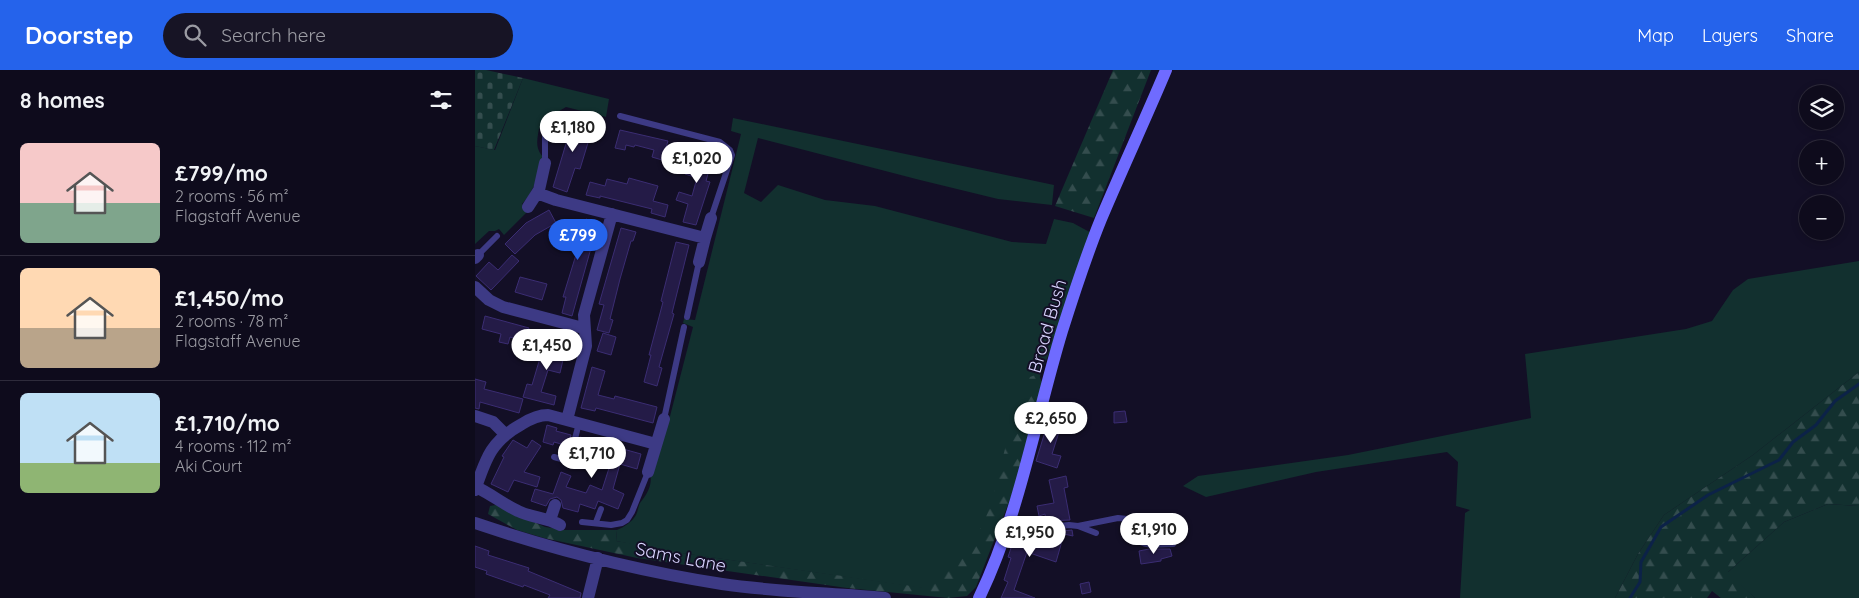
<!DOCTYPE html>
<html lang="en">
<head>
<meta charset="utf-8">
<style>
	:root { --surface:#0e0b1c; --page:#171425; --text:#f1f3f6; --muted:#9b9ba3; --line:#2e2b3b; --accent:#2563eb }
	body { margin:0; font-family:Quicksand,sans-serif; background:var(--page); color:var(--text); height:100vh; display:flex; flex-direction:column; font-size:19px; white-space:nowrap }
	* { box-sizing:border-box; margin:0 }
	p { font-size:16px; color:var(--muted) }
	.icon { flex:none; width:28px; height:28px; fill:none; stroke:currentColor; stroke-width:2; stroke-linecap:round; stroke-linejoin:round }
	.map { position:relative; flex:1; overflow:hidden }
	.sheet { display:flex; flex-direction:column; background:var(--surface); width:475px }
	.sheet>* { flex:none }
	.controls { position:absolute; left:1324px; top:15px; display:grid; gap:10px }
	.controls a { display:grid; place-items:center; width:45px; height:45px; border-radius:50%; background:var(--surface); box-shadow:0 2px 8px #0003,0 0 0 1px var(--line); font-size:25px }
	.price { position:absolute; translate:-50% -42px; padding:0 11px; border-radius:18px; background:#fff; color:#222; font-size:16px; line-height:32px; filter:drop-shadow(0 1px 2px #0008) }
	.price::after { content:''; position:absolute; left:50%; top:30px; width:15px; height:11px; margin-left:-8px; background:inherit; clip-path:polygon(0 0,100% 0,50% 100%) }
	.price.current { background:var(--accent); color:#fff }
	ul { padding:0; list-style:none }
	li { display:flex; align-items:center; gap:15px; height:125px; padding:0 20px }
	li+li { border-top:1px solid var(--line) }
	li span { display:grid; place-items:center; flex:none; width:140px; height:100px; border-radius:8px; color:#555 }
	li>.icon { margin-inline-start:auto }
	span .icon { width:60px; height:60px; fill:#fffc; stroke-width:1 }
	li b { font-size:21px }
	h2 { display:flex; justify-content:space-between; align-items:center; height:60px; padding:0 20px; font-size:21px }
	header { display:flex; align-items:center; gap:30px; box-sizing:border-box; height:70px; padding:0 25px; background:var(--accent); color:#fff }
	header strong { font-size:24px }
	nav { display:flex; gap:28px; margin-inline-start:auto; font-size:18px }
	.search { width:350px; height:45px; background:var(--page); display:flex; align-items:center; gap:12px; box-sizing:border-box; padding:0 18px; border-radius:28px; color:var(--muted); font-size:19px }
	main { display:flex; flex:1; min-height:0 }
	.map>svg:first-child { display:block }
</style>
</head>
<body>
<header>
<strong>Doorstep</strong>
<div class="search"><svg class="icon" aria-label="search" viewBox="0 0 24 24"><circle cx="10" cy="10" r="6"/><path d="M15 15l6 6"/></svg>Search here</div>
<nav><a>Map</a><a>Layers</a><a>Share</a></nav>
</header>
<main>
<section class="sheet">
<h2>8 homes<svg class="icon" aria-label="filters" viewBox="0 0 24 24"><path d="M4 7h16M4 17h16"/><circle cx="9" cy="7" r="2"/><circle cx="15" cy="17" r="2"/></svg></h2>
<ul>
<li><span style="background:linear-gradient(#f6c9c9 60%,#7fa58c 0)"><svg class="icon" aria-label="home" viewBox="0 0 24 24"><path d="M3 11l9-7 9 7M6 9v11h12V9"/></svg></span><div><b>£799/mo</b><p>2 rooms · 56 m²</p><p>Flagstaff Avenue</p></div></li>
<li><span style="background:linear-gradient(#ffd9b3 60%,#b9a48a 0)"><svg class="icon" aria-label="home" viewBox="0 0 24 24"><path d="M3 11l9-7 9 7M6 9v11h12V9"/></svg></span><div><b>£1,450/mo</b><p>2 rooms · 78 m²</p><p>Flagstaff Avenue</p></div></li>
<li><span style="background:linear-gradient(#bfe0f5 70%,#8fb573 0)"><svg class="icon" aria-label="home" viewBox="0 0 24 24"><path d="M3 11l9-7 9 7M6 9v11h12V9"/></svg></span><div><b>£1,710/mo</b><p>4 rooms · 112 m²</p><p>Aki Court</p></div></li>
</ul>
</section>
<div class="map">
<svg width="1384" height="528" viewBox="0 0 1384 528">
	<defs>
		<pattern id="forest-firs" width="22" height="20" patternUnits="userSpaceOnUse" patternTransform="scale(1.25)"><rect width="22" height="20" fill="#12302f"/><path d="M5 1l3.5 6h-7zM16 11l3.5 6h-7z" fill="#344d4e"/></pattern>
		<pattern id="cemetery-stones" width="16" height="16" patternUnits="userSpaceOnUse" patternTransform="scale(1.25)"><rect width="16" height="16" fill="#12302f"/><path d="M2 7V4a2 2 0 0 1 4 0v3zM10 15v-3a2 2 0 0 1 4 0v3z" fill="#344d4e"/></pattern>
	</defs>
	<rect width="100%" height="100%" fill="#130f26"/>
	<path fill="#12302f" d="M48,8L134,29L131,47L91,37L79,44L72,45L70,55L64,59C62,70 60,78 68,87C63,105 60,120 47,134L53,141L29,165L24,159L20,161H14L0,174V76L20,80Z
		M258,48L579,115L577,135L523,129L445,110L283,68L269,123L286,132L303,115L350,130L400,136L537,172L571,174L579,149L598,153L620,165L598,228L567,300L514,468L488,524L165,477L166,476L141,471L142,460C149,457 157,452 161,445C163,441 163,437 165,433C172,424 178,415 175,403L193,354L218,257L208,253L209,249L220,250L266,64L256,61Z
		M1384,191V302L1278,385L1189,445L1163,484L1140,528H985L990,443L995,440L981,436L983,392L972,382L841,402L731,427L708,416L723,406L873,385L1056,348L1050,284L1211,259L1237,251L1258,220L1273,209Z
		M1353,434L1384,436V528H1280L1252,503L1309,452Z"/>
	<path fill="url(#forest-firs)" d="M638,0H676L619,148L580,136Z
		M1384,302V436L1353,434L1309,452L1253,502L1280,528H1246L1237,521L1232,528H1140L1163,484L1189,445L1278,385Z
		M563,304L567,312L560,365L501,517L492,526L473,528L372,518L162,488L69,468L42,460L13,444L15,436L21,435L70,457L90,460H142L141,471L166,475L165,477L451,518C473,504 491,486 503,463C519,436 523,402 532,372C538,349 546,328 555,307Z"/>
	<path fill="url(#cemetery-stones)" d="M0,0H11L48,8L19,80L0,76Z"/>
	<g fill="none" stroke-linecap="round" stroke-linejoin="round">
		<path stroke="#0c2248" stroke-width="3" d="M1155,528L1165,512L1166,492L1186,457L1233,425L1304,390L1318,372L1341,355L1360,331L1384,314"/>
	</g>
	<path fill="#241b47" stroke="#3b2d73" d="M99,47L119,53L105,99L100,98L92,122L78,117Z
		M145,60L193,71L187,90L177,87L179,80L160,75L159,77L151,75L150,80L140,78Z
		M219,76L239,82L231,111L235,112L221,155L208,152L213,134L201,130L204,122L217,126L222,108L210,104Z
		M154,108L183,116L178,131L193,135L190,147L176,143L177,139L125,126V128L111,125L115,112L130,116L132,109L152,114Z
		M74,140L81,153L60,165L40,184L30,174L51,153Z
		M111,149L123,153L97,246L87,243L91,227H88L104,175L94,172L95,168L82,164L85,156L107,162Z
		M146,158L161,162L158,171H156L145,209L135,249L138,250L134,263L122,260L129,235L124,234Z
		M201,172L214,175L197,243L199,244L184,297L187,298L182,316L169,312L176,285H174L188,232L186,231Z
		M37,185L44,191L16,220L1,206L14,192L23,200Z
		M45,207L72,214L67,230L40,222Z
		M10,246L54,258L50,271L35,267L33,274L24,272L26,264L7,259Z
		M128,263L141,267L136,285L122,281Z
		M80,265L93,268L85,303L73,300L66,322L81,326L79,335L48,327L52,314L57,315L68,278L76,280Z
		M117,297L130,301L123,325L139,329L140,326L182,337L178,353L121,338L120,341L106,338Z
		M0,309L11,312L9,319L48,329L44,343L5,332L4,339L0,338Z
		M650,341L652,352L639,353V342Z
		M574,349L593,355L591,363L584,362L577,384L586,386L582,398L561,391Z
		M72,355L82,358L81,361L96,365L93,376L79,372L78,375L68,372Z
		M105,367L166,384L162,399L145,394L138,419L149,424L143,439L123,431L120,439L105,434L103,442L88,438L86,430L82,427L75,429L71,436L56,431L60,419L78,424L86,402L96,406L91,417L111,423L115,415L127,420L136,392L108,383L109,380L103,378Z
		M38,370L52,378L57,370L66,376L49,402L65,407L62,417L39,410L33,422L16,414L29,387L27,386Z
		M591,406L593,417L589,418L595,450L571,451L570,444L564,446L562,436L579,433L574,410Z
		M597,460L598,466L589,464L581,492L552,482L539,520L560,528H526L533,512L529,510L536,488L533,487L540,466L546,465L572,475L576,462Z
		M0,476L14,481L13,485L54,498L53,501L106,523L105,528H73L75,525L49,515L48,517L11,504L12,501L0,497Z
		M674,479H695L697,486L686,489V491L666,494L664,481Z
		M614,512L616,522L607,524L605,514Z"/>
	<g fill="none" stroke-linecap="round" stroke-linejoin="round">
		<path stroke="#3d3a85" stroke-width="6" d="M145,46L245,72L255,80L257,85L236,148
			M70,93V65L75,48
			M3,185L22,166
			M212,247L224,192
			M189,349L209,257
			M79,387L90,390L95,388L104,353
			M107,452L136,455L147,453L152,450L157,442L173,402
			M121,452L126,439
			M603,456L643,448L652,449C658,455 657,462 661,468C668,478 688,474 698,474
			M531,462L594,455L603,456L621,463"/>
		<path stroke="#3d3a85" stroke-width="12" d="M62,123L81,130L230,168L236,148
			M53,137L64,120L70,93
			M0,188L3,185
			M224,192L230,168
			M0,217L14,230L28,237L108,258
			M0,346L18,352L30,364
			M92,350L111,276L109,245L137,144
			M173,402L189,349
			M1,417C16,424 28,434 43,441C57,448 72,447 85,455
			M0,420C11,388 16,371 47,354C55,349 63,345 73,345L181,374
			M75,450L80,435
			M0,453C80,480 164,501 247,514C301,522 356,523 410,528
			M113,528L123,488"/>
		<path stroke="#6f6bff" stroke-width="12" d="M504,528C545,443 560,350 587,261C599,223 611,186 626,149C647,99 670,50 691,0"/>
	</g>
	<g text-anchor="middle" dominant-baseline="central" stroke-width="4" stroke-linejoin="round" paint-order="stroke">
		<g font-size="18" fill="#d9d4ff" stroke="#130f26">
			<text transform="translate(572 256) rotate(-74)">Broad Bush</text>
			<text transform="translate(206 487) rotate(11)">Sams Lane</text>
		</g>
	</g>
</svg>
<div class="controls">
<a><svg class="icon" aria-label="layers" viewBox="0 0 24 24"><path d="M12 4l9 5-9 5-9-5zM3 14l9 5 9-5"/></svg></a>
<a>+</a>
<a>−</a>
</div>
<b class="price" style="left:98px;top:83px">£1,180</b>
<b class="price" style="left:222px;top:114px">£1,020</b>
<b class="price current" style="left:103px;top:191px">£799</b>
<b class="price" style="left:72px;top:301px">£1,450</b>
<b class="price" style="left:576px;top:374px">£2,650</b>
<b class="price" style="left:117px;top:409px">£1,710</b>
<b class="price" style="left:679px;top:485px">£1,910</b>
<b class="price" style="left:555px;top:488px">£1,950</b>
</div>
</main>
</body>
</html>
